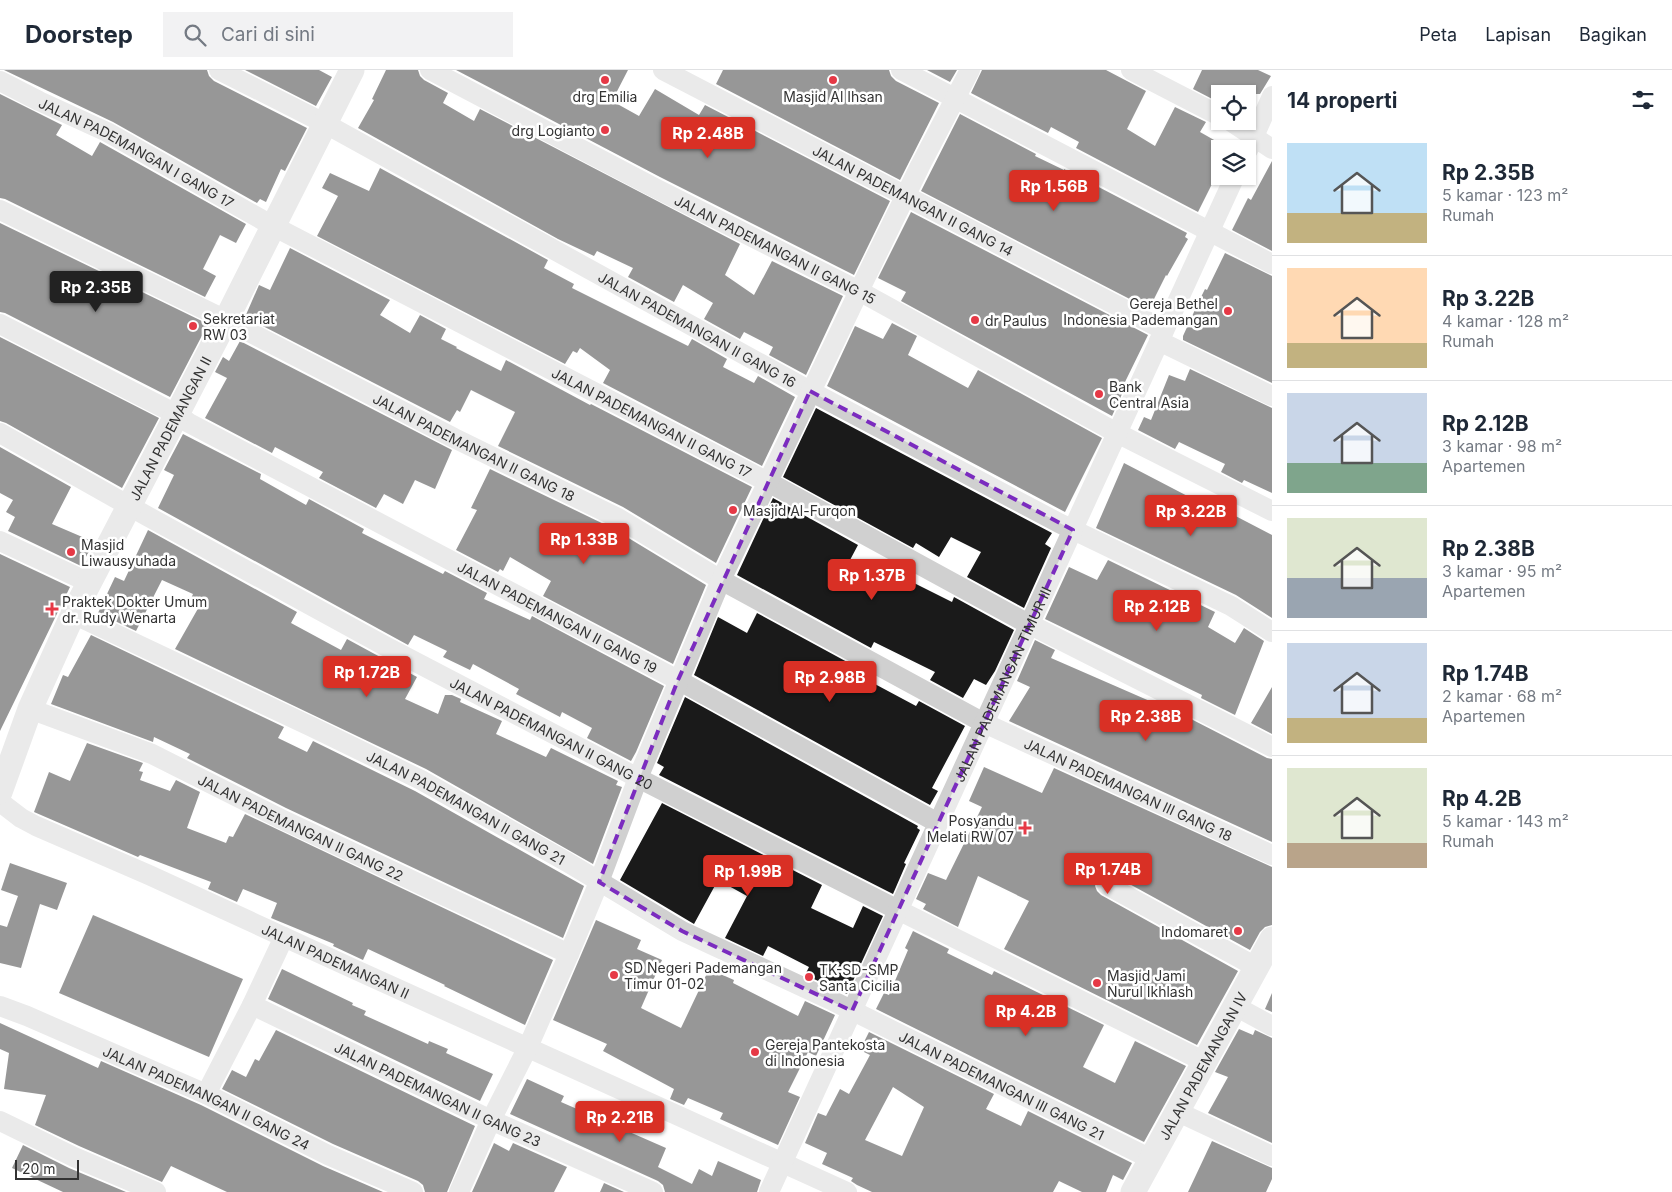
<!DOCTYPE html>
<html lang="id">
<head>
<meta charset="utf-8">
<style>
	:root { --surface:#fff; --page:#f2f2f3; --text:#1f2937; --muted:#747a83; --line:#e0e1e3; --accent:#d93025 }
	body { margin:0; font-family:Inter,sans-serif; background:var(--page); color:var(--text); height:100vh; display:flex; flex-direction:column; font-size:19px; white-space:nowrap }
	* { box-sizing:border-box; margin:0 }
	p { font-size:16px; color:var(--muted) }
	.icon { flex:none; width:28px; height:28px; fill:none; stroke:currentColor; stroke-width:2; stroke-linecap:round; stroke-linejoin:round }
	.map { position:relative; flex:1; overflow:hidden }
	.sheet { display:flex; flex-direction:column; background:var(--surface); width:400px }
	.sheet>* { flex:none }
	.controls { position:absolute; left:1211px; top:15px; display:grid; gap:10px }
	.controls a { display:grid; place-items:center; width:45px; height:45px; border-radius:0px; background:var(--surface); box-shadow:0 1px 4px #0004; font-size:25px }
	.scale { position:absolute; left:15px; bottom:12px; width:64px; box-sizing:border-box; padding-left:5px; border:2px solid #333; border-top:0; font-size:14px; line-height:18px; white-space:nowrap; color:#333; -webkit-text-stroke:4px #fff; paint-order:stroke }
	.price { position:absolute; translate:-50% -42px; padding:0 11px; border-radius:5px; background:var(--accent); color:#fff; font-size:16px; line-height:32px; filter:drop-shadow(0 1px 2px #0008) }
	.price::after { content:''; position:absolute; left:50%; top:30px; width:15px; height:11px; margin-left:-8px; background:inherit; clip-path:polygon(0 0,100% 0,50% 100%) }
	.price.active { background:#222; color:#fff }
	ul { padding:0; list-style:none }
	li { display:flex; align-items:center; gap:15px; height:125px; padding:0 15px }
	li+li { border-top:1px solid var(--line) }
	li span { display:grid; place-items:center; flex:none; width:140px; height:100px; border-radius:0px; color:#555 }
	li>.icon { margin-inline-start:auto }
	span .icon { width:60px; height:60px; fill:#fffc; stroke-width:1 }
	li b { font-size:21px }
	h2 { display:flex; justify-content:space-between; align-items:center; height:60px; padding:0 15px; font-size:21px }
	header { display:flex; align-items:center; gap:30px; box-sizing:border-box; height:70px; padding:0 25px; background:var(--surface); border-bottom:1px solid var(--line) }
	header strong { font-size:24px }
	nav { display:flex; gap:28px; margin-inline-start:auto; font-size:18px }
	.search { width:350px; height:45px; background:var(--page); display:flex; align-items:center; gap:12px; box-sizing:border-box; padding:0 18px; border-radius:0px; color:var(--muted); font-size:19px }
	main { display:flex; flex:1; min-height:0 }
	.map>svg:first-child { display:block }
</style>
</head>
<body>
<header>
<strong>Doorstep</strong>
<div class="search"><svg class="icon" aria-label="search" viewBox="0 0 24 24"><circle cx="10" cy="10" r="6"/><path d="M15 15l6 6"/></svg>Cari di sini</div>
<nav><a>Peta</a><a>Lapisan</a><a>Bagikan</a></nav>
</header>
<main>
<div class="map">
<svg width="1272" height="1122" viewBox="0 0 1272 1122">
	<rect width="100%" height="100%" fill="#fff"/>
	<path fill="#1a1a1a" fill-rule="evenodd" d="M4,0H207L209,6L214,11L307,58L285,101L281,99L266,132L260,129L257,133L113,52Z
		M245,0H319L332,7L316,36Z
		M386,0H418L420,6L424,10L448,23L443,33L474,51L480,39L740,174L725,205L754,225L772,191L843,226L806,305L769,285L773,277L744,262L740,269L704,249L713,233L683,215L674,232L628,207L633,198L597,181L594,186L558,169L358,58L374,30L372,29Z
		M456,0H628L612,31L639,46L655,19L699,45L705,35L890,131L854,205L660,107Z
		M723,0H889L891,6L896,11L939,33L900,110L716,14Z
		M927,0H957L950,12Z
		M982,0H1106L1146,21L1127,59L1155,76L1175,37L1206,52L1200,62L1230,79H1220V98L1198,142L1076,78L1079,72L1051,57L1048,63L971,23Z
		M1202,0H1258L1271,6L1260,24H1220V33L1193,19Z
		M0,24L62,55L56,65L92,86L100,72L246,154L236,173L220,165L203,199L216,206L205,227L5,129L0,128Z
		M960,44L1036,84L1035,86L1064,100V99L1187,163L1185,167L1188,169L1167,206L1166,205L1149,239L921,121Z
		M1272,91V181L1232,160L1248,128L1251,130Z
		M380,98L548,190L544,198L574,214L572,218L688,276L692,269L727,289L723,297L754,313L758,306L795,327L762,396L603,313L610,300L580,278L577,283L573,281L565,294L317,166L338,126L322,118L330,103L369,121Z
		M911,142L1148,265L1125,312L1127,313L1112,346L901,231L906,222L878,208Z
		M0,153L208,254L170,327L5,243L0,242Z
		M290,178L390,230L380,245L410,263L420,245L446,259L441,269L457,277L456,278L501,301L506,290L590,335L591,334L752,417L716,493L623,437L498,376L515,342L471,320L460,342L457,340L450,352L245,247L259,215L270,220Z
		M1225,183L1272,206V313L1183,270V266L1199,231L1205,219L1207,220Z
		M892,253L917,266L908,285L968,318L978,300L1102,368L1065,442L827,316L855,256L883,269Z
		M0,267L159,348L122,418L6,353L0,351Z
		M240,271L452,380L435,419L415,410L403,434L384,424L376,438L319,408L323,402L275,377L272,383L205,348L227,308L215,302L223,287L229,291Z
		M1190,299L1272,338V423L1244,410L1242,413L1221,402L1225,394L1179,372L1175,379L1138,360L1144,347L1151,350L1169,305L1185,311Z
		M816,338L1052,463L1045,474L1051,478L1024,538L967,507L981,482L951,467L939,487L916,473L913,478L783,407Z
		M183,364L261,404L260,409L306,435L309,429L364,459L362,463L443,504L445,501L487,523L484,529L530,550L532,546L664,616L636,682L631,691L587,668L592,658L562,642L560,647L516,624L519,619L473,594L470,600L443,587L447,581L414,565L408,575L158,438L174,405L164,400Z
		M0,377L71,417L52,454L94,472L81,496L8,461L15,447L6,442L13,430L0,423Z
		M1124,393L1222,444L1224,440L1272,465V548L1236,525L1096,458Z
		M490,399L612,458L706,515L673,594L543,526L551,511L510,487L503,501L500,499L498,502L456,480L477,440L471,438Z
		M773,428L858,475L850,490L880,505L887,491L902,499L899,504L912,511V512L952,532L954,527L1014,560L995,601L986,615L974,609L963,628L930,610L935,602L874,572L871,578L737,505Z
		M148,460L297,542L291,553L341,580L347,569L417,607L405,629L438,644L445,625H452L461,629L460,632L502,651L496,664L546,687L551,678L618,711L616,715L622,717L593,794L426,699L175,579L200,535L190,531L193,524L162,510L136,561L98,543L115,507L124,511Z
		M0,484L70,517L0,661Z
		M1108,490L1215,542L1208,557L1235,573L1244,558L1264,571L1235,645L1201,628L1202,625L1045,549L1069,497L1097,510Z
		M757,543L860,599L858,605L916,636L919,631L965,656L932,718L938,721L930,735L694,605L718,547L747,563Z
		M91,565L284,657L278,668L307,682L313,671L415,721L584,816L563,868L286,738L187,688L190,684L154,667L153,672L51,634L63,605L68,607Z
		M1035,570L1055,580L1051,588L1191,649L1267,688L1272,689V772L1009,651L1030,617L1017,611Z
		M1272,617V664L1251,653Z
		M685,627L918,756L917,758L920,760L904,793L906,794L893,824L659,705L664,697L657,693Z
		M87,673L143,693L139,701L143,702L140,710L170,721L176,710L200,722L187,758L226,773L229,766L233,767L245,744L553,890L525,955L444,916L445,915L368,879L363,890L333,876L334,874L271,848L277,833L243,819L237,832L208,819L211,812L140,785L138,787L34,742L49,702L70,711Z
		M984,697L1042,723L1054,698L1272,797V855L1265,857L1260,862L1250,880L1113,805L1107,803L1101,805L1096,810L1095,816L1097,821L1101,825L1238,901L1197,975L1004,879L1029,831L978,806L958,857L923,839L926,834L916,829L928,803L946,810L982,737L969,731Z
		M662,733L822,815L811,838L853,858L863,836L883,846L847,924L805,905L809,897L768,876L763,886L725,868L747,826L718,810L694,854L620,810Z
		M10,793L67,813L57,840L40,834L21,898L0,893V855L7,857L18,826L1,820Z
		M93,845L243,909L209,987L59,923Z
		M596,850L641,870L637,879L662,890L641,938L681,958L709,899L734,910L733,913L798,946L805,931L835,945L816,986L808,982L788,1022L800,1027L778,1075L720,1049L723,1043L688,1028L684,1035L670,1029L674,1019L603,981L607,974L553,950Z
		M913,861L949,879L947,883L992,905L994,901L1104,955L1083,997L1115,1013L1135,971L1186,996L1144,1072L876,939L884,923L889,925L908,880L905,878Z
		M282,899L353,933L352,935L366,941L364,945L428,974L429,971L448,979L446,983L493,1004L480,1031L268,929Z
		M1272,923V942L1265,939Z
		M0,953L98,998L101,991L201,1035L323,1096L383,1122H227L171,1096L162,1112L79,1076L35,1055L46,1025L4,1019L9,983L0,979Z
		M1239,959L1253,965L1255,960L1272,968V1073L1208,1043L1228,1007L1215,1002Z
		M276,960L475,1056L447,1122H425L423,1115L418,1111L333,1074L222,1019L232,1000L246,1007L255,989L259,991Z
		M869,962L994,1024L986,1039L1021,1056L1028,1041L1132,1093L1123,1110L1113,1105L1106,1122H1082L1059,1111L1053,1122H872L857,1115L851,1111L853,1108L822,1094L827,1083L805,1073L818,1043L826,1046L840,1019L849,1024L870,985L860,980ZM893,1017L924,1037L902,1086L865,1070Z
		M527,1009L564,1026L561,1032L666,1078L658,1097L692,1114L699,1099L712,1106L718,1091L761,1110L757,1122H665L663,1115L658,1111L510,1044Z
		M1212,1071L1272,1098V1109L1266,1122H1188Z
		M494,1073L509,1081L513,1073L567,1097L554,1122H472Z
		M23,1075L69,1098L126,1122H63L12,1098Z
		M604,1113L624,1122H600Z"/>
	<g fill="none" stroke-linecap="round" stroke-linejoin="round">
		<g stroke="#d0d0d0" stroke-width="20">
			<path id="s1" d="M219,0L324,53L810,321L1059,453L1231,536L1272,562"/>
			<path id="s2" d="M430,0L655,118L859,221L1117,363L1272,441"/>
			<path id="s3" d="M663,0L1164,260"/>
			<path d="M901,0L1272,194"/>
			<path d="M1131,0L1220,46"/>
			<path id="s4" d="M0,11L39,31L107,62L273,156L768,412L1023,551L1272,677"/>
			<path d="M1230,51L1272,79"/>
			<path d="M1248,80L1272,26"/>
			<path id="s5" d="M0,140L226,250L454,368L618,448L721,510L984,653L1272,785"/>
			<path id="s6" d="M0,254L176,344L189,353L678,610L938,753"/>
			<path d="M1159,271L1272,326"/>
			<path id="s7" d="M0,363L147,446L385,576L638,708L898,840L1205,992"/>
			<path d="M0,471L90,513"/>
			<path id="s8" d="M73,544L312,657L421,710L567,792L682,861L833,931L1151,1089"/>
			<path id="s9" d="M30,639L152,684L281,749L569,884"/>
			<path id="s10" d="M0,732L21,748L36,756L149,805L356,900L847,1122"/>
			<path d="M1107,815L1256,897"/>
			<path id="s11" d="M252,935L491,1050L653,1122"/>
			<path id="s12" d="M0,936L27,946L206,1024L328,1085L413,1122"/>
			<path d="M1235,936L1272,956"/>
			<path d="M206,1024L252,935L284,867"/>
			<path d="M1176,1041L1272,1086"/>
			<path d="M0,1051L74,1087L156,1122"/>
			<path d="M459,1122L491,1050L528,977L569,884L599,812L638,708L721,510L859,221L920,96L970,0"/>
			<path id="s13" d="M769,1122L1235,106"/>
		</g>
		<g stroke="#d0d0d0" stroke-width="25">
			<path id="s14" d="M0,722L30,639L73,544L226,250L352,0"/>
			<path id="s15" d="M1133,1122L1272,869"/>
		</g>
	</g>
	<path d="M0 0H1272V1122H0ZM810,321L1073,460L852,941L682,861L599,812L678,610Z" fill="#fff" fill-opacity=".55" fill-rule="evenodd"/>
	<path fill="none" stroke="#7b2cbf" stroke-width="4" stroke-dasharray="10 6" stroke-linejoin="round" d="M810,321L1073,460L852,941L682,861L599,812L678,610Z"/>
	<g fill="#e63946" stroke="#fff" stroke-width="2">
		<circle cx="605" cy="10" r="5"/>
		<circle cx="833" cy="10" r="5"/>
		<circle cx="605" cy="60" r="5"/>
		<circle cx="1228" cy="241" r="5"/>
		<circle cx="975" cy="250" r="5"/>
		<circle cx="193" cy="256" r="5"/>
		<circle cx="1099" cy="324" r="5"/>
		<circle cx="733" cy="440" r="5"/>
		<circle cx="71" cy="482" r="5"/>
		<path d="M49.5 531.5h5v5h5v5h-5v5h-5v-5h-5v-5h5z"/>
		<path d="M1022.5 750.5h5v5h5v5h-5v5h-5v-5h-5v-5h5z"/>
		<circle cx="1238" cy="861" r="5"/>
		<circle cx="614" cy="905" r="5"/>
		<circle cx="809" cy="907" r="5"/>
		<circle cx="1097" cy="913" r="5"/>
		<circle cx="755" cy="982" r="5"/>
	</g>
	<g text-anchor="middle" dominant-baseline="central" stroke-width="5" stroke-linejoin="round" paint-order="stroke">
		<g font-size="14" fill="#333" stroke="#fff" text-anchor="start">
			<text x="605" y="26" text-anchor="middle">drg Emilia</text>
			<text x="833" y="26" text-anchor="middle">Masjid Al Ihsan</text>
			<text x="595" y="60" text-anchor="end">drg Logianto</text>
			<text x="1218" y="233" text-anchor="end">Gereja Bethel<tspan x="1218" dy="16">Indonesia Pademangan</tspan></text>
			<text x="203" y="248">Sekretariat<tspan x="203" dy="16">RW 03</tspan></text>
			<text x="985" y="250">dr Paulus</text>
			<text x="1109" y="316">Bank<tspan x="1109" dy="16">Central Asia</tspan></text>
			<text x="743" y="440">Masjid Al-Furqon</text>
			<text x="81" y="474">Masjid<tspan x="81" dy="16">Liwausyuhada</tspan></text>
			<text x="62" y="531">Praktek Dokter Umum<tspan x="62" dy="16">dr. Rudy Wenarta</tspan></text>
			<text x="1014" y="750" text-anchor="end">Posyandu<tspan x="1014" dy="16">Melati RW 07</tspan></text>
			<text x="1228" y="861" text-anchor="end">Indomaret</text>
			<text x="624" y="897">SD Negeri Pademangan<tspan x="624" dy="16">Timur 01-02</tspan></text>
			<text x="819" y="899">TK-SD-SMP<tspan x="819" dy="16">Santa Cicilia</tspan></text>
			<text x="1107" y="905">Masjid Jami<tspan x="1107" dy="16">Nurul Ikhlash</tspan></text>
			<text x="765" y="974">Gereja Pantekosta<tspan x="765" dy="16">di Indonesia</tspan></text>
		</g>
		<g font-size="14" fill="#333" stroke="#fff">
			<text stroke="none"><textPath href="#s4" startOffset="154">JALAN PADEMANGAN I GANG 17</textPath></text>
			<text stroke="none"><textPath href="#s3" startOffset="282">JALAN PADEMANGAN II GANG 14</textPath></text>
			<text stroke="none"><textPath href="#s2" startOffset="389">JALAN PADEMANGAN II GANG 15</textPath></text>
			<text stroke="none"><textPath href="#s1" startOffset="544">JALAN PADEMANGAN II GANG 16</textPath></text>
			<text stroke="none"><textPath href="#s4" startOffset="736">JALAN PADEMANGAN II GANG 17</textPath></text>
			<text stroke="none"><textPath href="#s14" startOffset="402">JALAN PADEMANGAN II</textPath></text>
			<text stroke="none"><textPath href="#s5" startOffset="530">JALAN PADEMANGAN II GANG 18</textPath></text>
			<text stroke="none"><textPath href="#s6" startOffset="630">JALAN PADEMANGAN II GANG 19</textPath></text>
			<text stroke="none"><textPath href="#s13" startOffset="559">JALAN PADEMANGAN TIMUR III</textPath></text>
			<text stroke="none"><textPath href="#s7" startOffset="628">JALAN PADEMANGAN II GANG 20</textPath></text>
			<text stroke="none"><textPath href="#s5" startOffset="1269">JALAN PADEMANGAN III GANG 18</textPath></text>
			<text stroke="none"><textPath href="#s8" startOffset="438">JALAN PADEMANGAN II GANG 21</textPath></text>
			<text stroke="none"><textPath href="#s9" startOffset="296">JALAN PADEMANGAN II GANG 22</textPath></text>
			<text stroke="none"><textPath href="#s10" startOffset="372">JALAN PADEMANGAN II</textPath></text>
			<text stroke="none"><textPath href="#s15" startOffset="144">JALAN PADEMANGAN IV</textPath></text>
			<text stroke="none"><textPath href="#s8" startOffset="1042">JALAN PADEMANGAN III GANG 21</textPath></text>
			<text stroke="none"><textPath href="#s11" startOffset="206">JALAN PADEMANGAN II GANG 23</textPath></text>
			<text stroke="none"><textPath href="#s12" startOffset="226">JALAN PADEMANGAN II GANG 24</textPath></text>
		</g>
	</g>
</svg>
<div class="controls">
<a><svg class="icon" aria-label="locate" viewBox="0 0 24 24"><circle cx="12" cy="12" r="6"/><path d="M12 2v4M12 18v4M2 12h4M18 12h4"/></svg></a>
<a><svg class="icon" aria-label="layers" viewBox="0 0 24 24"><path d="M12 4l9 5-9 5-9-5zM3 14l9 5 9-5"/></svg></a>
</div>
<div class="scale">20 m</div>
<b class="price" style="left:708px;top:89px">Rp 2.48B</b>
<b class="price" style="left:1054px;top:142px">Rp 1.56B</b>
<b class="price active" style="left:96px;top:243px">Rp 2.35B</b>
<b class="price" style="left:1191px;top:467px">Rp 3.22B</b>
<b class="price" style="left:584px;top:495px">Rp 1.33B</b>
<b class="price" style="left:872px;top:531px">Rp 1.37B</b>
<b class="price" style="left:1157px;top:562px">Rp 2.12B</b>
<b class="price" style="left:367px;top:628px">Rp 1.72B</b>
<b class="price" style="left:830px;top:633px">Rp 2.98B</b>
<b class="price" style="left:1146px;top:672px">Rp 2.38B</b>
<b class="price" style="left:1108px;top:825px">Rp 1.74B</b>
<b class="price" style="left:748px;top:827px">Rp 1.99B</b>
<b class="price" style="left:1026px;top:967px">Rp 4.2B</b>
<b class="price" style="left:620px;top:1073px">Rp 2.21B</b>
</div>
<section class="sheet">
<h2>14 properti<svg class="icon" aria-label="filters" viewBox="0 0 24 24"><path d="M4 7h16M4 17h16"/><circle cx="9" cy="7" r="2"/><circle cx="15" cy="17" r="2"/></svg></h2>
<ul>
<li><span style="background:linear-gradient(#bfe0f5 70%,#c2b280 0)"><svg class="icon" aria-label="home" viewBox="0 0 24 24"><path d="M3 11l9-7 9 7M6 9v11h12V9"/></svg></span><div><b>Rp 2.35B</b><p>5 kamar · 123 m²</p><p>Rumah</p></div></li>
<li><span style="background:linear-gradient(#ffd9b3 75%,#c2b280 0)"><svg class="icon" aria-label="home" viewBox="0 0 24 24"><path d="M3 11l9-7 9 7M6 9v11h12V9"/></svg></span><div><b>Rp 3.22B</b><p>4 kamar · 128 m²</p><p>Rumah</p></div></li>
<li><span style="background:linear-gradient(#c9d6e8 70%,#7fa58c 0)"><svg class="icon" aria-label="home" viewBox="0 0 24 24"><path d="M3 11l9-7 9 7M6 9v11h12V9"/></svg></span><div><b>Rp 2.12B</b><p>3 kamar · 98 m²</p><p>Apartemen</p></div></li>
<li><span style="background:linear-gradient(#dfe7d0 60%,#9aa5b1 0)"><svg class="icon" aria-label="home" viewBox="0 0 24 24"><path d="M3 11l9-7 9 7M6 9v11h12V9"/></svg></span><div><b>Rp 2.38B</b><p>3 kamar · 95 m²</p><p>Apartemen</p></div></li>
<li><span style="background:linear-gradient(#c9d6e8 75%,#c2b280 0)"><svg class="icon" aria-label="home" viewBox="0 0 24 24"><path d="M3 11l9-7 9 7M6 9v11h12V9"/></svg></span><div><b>Rp 1.74B</b><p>2 kamar · 68 m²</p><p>Apartemen</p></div></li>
<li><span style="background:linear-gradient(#dfe7d0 75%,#b9a48a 0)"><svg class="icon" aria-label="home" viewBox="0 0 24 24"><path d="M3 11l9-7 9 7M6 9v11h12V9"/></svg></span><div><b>Rp 4.2B</b><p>5 kamar · 143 m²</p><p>Rumah</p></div></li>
</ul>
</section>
</main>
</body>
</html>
